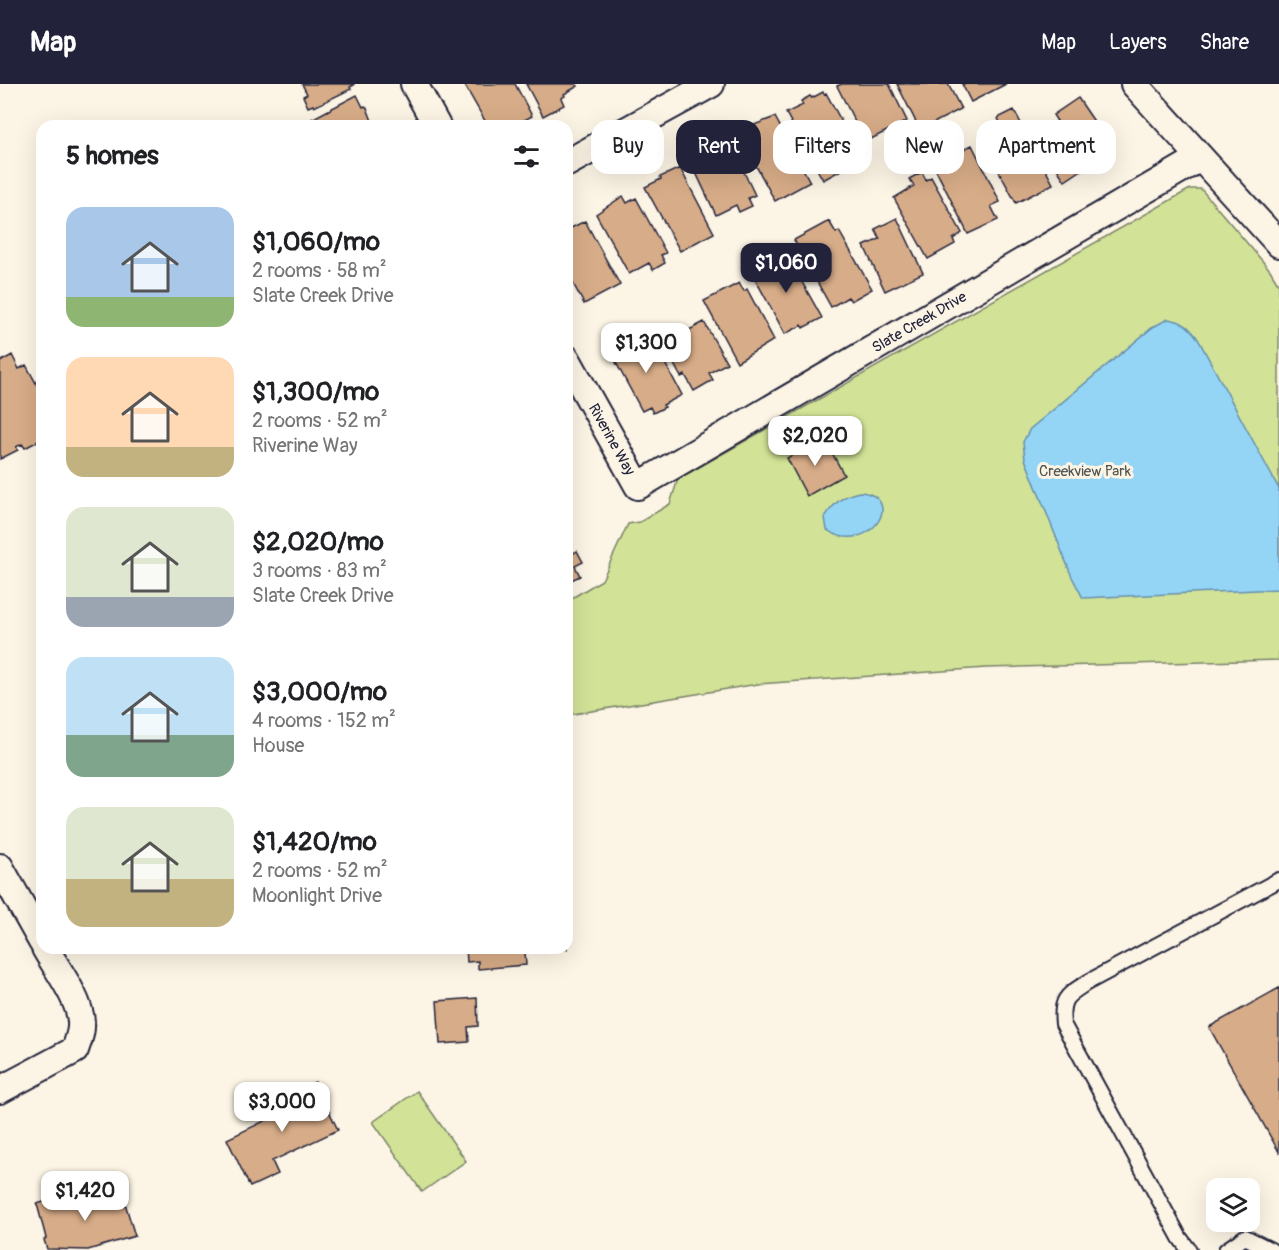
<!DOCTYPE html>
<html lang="en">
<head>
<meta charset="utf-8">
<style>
	:root { --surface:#fff; --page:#f2f2f2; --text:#202124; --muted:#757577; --accent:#22223b }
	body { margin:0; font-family:Pangolin,sans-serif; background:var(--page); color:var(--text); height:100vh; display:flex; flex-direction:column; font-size:22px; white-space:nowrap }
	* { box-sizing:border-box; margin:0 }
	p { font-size:20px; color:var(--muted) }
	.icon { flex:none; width:33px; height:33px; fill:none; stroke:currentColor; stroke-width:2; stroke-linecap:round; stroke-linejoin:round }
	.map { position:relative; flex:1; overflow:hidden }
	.sheet { position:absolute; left:36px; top:36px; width:537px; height:834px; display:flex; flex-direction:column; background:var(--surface); border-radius:18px; box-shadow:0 6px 24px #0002 }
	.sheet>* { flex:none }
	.top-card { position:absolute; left:591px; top:36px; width:570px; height:54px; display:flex; gap:12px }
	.buttons { position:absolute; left:1206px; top:1094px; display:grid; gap:12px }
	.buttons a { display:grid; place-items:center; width:54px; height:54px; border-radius:12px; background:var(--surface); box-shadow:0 6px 24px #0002; font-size:30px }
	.price { position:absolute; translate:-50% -51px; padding:0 14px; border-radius:12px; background:#fff; color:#222; font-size:20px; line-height:39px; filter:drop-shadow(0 2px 3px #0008) }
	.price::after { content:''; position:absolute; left:50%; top:36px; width:18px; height:14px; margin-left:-9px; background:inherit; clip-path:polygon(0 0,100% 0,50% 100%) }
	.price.on { background:var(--accent); color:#fff }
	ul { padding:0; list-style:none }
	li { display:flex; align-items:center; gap:18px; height:150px; padding:0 30px }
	li span { display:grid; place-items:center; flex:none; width:168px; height:120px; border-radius:18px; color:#555 }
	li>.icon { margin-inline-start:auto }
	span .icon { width:72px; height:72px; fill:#fffc; stroke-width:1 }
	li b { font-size:26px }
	h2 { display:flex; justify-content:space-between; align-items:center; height:72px; padding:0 30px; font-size:26px }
	.tag { padding:0 21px; border-radius:18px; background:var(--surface); box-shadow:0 6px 24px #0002; font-size:21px; line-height:54px }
	.tag.on { background:var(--accent); color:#fff }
	header { display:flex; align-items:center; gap:36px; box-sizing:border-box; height:84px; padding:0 30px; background:var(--accent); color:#fff }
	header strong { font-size:28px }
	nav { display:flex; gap:33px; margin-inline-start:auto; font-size:21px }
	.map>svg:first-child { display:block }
</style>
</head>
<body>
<header>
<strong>Map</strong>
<nav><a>Map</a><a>Layers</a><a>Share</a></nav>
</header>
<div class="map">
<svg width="1279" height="1166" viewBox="0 0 1279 1166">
	<rect width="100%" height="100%" fill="#fcf5e5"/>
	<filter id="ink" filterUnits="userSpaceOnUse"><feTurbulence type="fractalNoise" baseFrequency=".0167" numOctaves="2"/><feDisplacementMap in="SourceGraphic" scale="12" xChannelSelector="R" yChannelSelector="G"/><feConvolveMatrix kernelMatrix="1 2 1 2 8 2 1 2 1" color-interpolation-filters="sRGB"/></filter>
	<g filter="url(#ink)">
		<path fill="#d2e397" stroke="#7a8269" stroke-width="1.5" d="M1190,105H1201L1270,186L1279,201V576L986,584L758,600L567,631V517L602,496L628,440L640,438L670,420L678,395Z
			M417,1007L466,1077L422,1108L373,1038Z"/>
		<path fill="#94d5f6" stroke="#668dab" stroke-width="1.5" d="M1168,235C1183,237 1190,243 1198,255L1279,405V505L1083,514L1072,493L1025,375L1023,358L1030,345L1153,243Z
			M860,408C908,413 868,474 827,446L825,433C834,419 843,411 860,408Z"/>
		<path fill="#d7ac88" stroke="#22223b" stroke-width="1.5" d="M302,0H354V1L350,3L351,5L314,23L313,21L308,23L303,12L307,10Z
			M464,0H515L532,32L514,42H488Z
			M526,0H576L578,2L564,10L565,12L561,14L564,21L543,32Z
			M842,0H889L907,37L865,58L837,2Z
			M897,0H948L961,25L920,46Z
			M962,0H1006L971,18Z
			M823,8L824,10L826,9L856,64L851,66L858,77L823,96L786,29L803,21L801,17L810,12L812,14Z
			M357,11L363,23L365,22L367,24L374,42H303L302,40Z
			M1078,14L1113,65L1065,97L1048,71L1055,66L1042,47L1057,37L1053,31Z
			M1014,26L1053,100L1016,119L979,50L1000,39L998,34Z
			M775,33L810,98L775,117L740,52L756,43L754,41Z
			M729,57L755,111L748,114L752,122L739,128L736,121L716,131L690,76Z
			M972,61L1000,118L991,122L998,136L968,150L933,80Z
			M680,84L714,149L680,167L645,103L661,95L660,93Z
			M922,88L926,96L931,93L962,149L953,155L955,160L928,175L894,114L914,102L909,95Z
			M623,112L627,119L636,114L666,169L661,171L665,179L653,186L649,179L629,190L596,130Z
			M897,134L923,189L885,207L864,162L880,155L875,145Z
			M585,137L620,201L584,220L567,188V144L570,143L571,144Z
			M829,137L836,149L839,147L872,205L851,217L848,213L831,223L794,156Z
			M783,164L822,234L803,244L802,241L785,250L752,189L775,177L771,170Z
			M739,199L744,207L747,205L774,256L737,278L704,217Z
			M704,238L727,279L709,289L713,296L694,307L685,291L681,293L663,260Z
			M650,251L682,311L663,321L665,323L653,329L650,323L642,327L612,271L617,268L612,260L625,254L629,262Z
			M12,271L19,285L26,281L42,310V355L25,364L22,360L16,363L18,366L0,375V278Z
			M824,354L844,391L807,412L787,374Z
			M567,456L574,469L577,467L583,478L575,482L580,492L567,498Z
			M466,864H567V865L525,868L526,881L478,885V877L467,878Z
			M1279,904V1068L1209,943Z
			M477,914L478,942L468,943L469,958L440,960L437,917Z
			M315,998L338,1046L272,1077L278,1090L250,1103L227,1055L277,1031L271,1018Z
			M121,1106L135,1152L88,1166L47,1165L44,1156L46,1154L37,1120L63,1112L65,1118L79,1114L80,1117L92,1111L99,1113Z"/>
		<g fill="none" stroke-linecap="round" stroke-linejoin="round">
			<g stroke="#22223b" stroke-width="18">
				<path id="lane" d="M1245,1153L1271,1166
					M1189,1166L1180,1154L1063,940C1060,913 1068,911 1088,898L1279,796
					M1226,1166L1245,1153"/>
			</g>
			<g stroke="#22223b" stroke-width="30">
				<g id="street">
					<path d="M414,0L437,42"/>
					<path d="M1134,0L1279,160"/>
					<path d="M567,79L711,0"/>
					<path id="s1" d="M567,275L638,402L1200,74"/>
					<path d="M0,783L42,858"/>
					<path d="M0,1006L75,966C78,957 82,947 81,938C80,915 56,884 45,864"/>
				</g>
			</g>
			<use href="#lane" stroke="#fcf5e5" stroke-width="14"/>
			<use href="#street" stroke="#fcf5e5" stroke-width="26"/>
		</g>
	</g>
	<g text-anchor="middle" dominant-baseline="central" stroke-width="6" stroke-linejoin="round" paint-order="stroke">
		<g font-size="15" fill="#22223b" stroke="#fcf5e5">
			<text stroke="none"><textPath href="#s1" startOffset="471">Slate Creek Drive</textPath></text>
			<text stroke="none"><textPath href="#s1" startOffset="92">Riverine Way</textPath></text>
		</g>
		<g font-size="15" fill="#4e5252" stroke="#fcf5e5">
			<text x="1085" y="387">Creekview Park</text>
		</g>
	</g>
</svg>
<div class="buttons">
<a><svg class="icon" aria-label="layers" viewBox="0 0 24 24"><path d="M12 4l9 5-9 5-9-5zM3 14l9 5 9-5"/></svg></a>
</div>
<b class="price on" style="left:786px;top:210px">$1,060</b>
<b class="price" style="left:646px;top:290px">$1,300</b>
<b class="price" style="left:815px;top:383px">$2,020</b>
<b class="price" style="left:282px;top:1049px">$3,000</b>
<b class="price" style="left:85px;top:1138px">$1,420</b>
<div class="top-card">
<a class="tag">Buy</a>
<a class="tag on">Rent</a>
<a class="tag">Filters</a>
<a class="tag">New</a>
<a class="tag">Apartment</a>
</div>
<section class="sheet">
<h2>5 homes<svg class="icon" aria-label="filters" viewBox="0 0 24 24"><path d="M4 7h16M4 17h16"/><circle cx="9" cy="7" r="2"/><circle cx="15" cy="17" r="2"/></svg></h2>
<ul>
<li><span style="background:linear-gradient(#a9c7e8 75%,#8fb573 0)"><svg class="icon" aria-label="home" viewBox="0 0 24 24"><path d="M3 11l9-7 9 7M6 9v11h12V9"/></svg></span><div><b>$1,060/mo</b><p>2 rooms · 58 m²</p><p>Slate Creek Drive</p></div></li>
<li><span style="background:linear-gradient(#ffd9b3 75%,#c2b280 0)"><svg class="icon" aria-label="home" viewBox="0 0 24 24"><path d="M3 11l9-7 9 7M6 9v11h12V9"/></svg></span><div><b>$1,300/mo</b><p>2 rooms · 52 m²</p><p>Riverine Way</p></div></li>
<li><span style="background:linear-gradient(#dfe7d0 75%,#9aa5b1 0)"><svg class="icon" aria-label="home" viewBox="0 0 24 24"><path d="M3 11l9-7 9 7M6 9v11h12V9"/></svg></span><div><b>$2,020/mo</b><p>3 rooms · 83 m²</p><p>Slate Creek Drive</p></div></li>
<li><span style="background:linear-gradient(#bfe0f5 65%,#7fa58c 0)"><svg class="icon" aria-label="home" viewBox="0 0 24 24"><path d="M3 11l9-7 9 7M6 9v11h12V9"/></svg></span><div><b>$3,000/mo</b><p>4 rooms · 152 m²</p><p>House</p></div></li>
<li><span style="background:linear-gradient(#dfe7d0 60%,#c2b280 0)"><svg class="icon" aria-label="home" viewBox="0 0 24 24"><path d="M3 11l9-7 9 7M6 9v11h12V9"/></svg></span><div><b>$1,420/mo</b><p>2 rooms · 52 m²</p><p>Moonlight Drive</p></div></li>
</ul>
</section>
</div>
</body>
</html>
